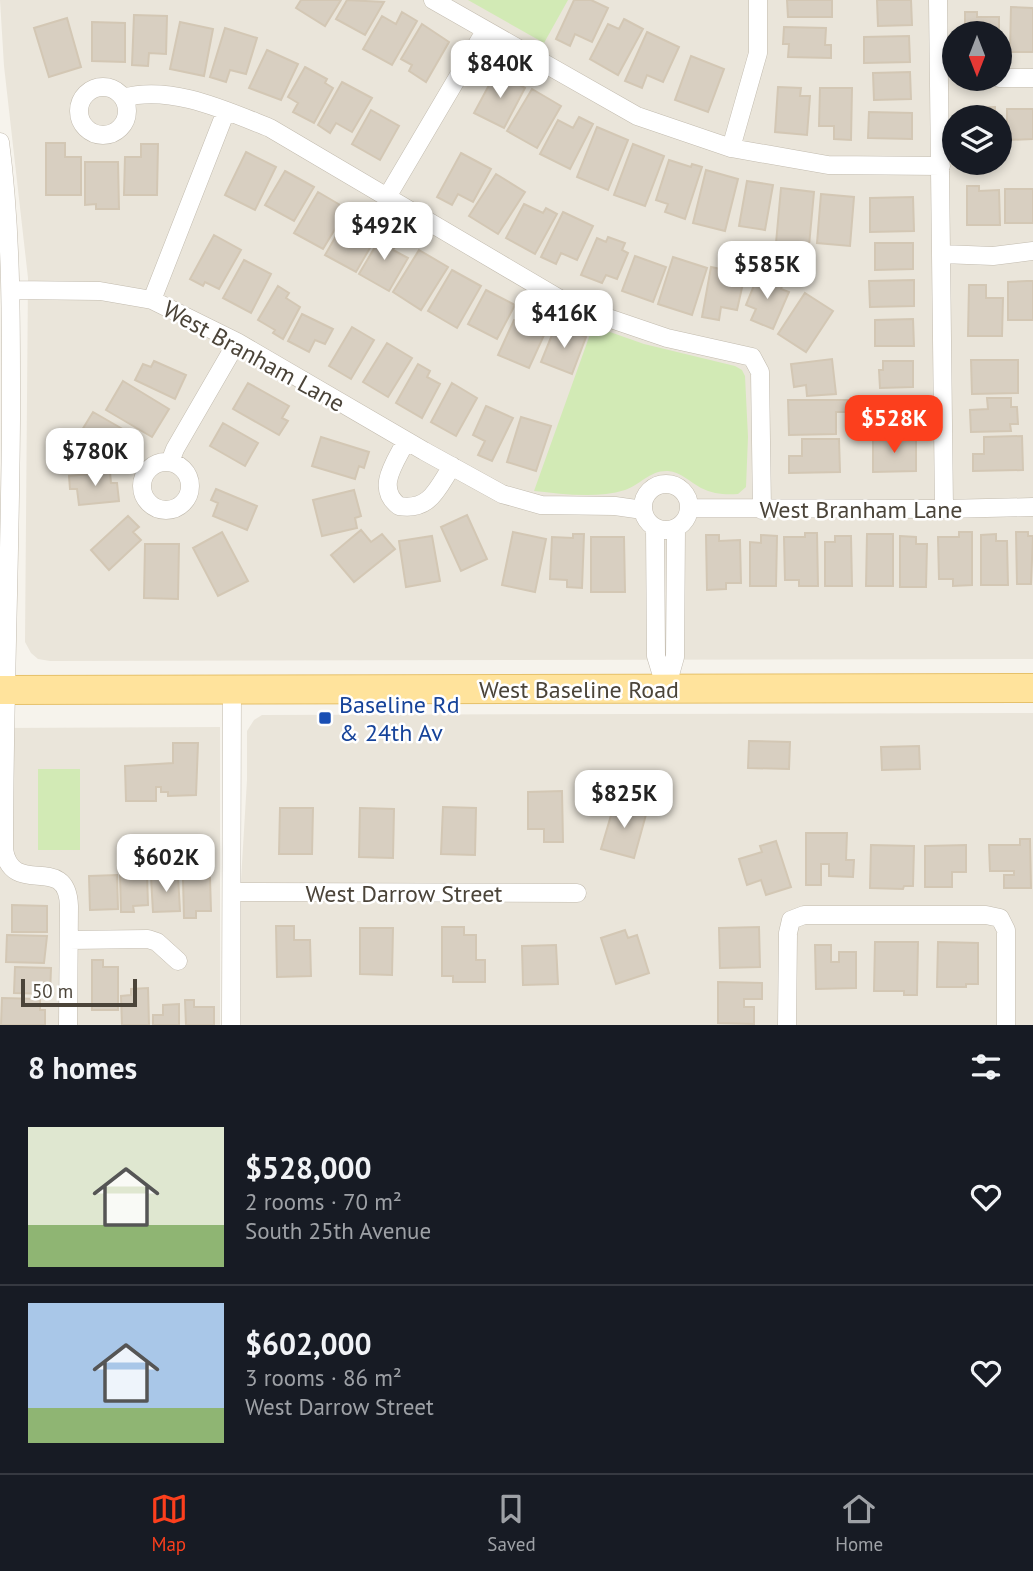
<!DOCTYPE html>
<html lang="en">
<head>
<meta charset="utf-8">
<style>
	:root { --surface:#171b24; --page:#20242c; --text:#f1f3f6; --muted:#9ea1a6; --line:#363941; --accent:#fc3f1d }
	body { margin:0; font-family:"PT Sans",sans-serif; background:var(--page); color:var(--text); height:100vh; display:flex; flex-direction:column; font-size:26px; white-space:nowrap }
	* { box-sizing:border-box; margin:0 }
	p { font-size:23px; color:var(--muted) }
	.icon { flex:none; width:38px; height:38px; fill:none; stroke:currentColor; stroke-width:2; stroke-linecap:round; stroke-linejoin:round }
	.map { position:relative; height:1025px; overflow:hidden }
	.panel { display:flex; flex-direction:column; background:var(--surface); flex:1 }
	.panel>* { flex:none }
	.needle { width:46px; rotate:180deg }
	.controls { position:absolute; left:942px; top:21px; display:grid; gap:14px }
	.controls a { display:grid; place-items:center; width:70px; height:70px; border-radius:50%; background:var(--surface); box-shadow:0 4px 10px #0003; font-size:35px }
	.scale { position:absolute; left:21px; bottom:18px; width:116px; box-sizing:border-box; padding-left:7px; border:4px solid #4b4439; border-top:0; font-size:19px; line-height:24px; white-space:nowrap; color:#4b4439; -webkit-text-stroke:5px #fff; paint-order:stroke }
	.price { position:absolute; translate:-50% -60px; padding:0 16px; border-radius:14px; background:#fff; color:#222; font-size:23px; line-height:46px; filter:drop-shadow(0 2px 4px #0008) }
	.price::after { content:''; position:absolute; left:50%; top:42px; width:21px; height:16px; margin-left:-10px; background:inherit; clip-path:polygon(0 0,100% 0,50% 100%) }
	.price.selected { background:var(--accent); color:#fff }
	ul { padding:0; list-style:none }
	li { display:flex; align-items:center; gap:21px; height:175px; padding:0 28px }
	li+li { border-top:2px solid var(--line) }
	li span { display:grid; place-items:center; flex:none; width:196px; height:140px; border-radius:0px; color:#555 }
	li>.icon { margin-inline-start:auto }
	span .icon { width:84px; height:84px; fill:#fffc; stroke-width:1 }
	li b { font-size:30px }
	h2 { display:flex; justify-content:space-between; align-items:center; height:84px; padding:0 28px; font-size:30px }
	.dock { display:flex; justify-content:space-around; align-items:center; height:98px; border-top:2px solid var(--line); background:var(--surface); font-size:19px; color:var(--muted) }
	.dock a { display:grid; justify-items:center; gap:4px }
	.dock .selected { color:var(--accent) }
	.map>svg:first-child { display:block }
</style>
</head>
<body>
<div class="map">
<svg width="1033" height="1025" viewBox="0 0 1033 1025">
	<rect width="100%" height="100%" fill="#f6f3ec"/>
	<path fill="#eae5da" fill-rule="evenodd" d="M0,0H1033V659L50,661L38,659L31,653L25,642L28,278L4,66ZM954,33H999V79H954ZM954,117H999V163H954Z
		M1033,713V1025H241V880L247,780V731L254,720L262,715Z
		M220,727V1025H0V728Z"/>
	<path fill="#d2eab5" d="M468,0H568L544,43Z
		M593,326L644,344L735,366L742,370L745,376L748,437L746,487L738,494C725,495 713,494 701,488C690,482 681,472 668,471C650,470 640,485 625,490C596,499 563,494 534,491Z
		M38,769H80V850H38Z"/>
	<path fill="#d8cfc1" stroke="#d3c7b4" stroke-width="2" d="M301,0H341L325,26L296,8Z
		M347,0L384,2L365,35L336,19Z
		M574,0H591L608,8L592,42L575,34L570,46L556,39Z
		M787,0H832V17H788Z
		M877,0H911L912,25L878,26Z
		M1011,7L1033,8V52H1010Z
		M402,12L417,21L392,65L363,49L382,16L396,24Z
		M965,12H977V17H999V33H965Z
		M134,15L167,16L166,54L149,53L148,66L132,65Z
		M67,18L81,67L49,77L34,28Z
		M624,19L643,29L618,75L590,59L608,24L619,29Z
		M92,22L125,23V62L92,61Z
		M180,22L213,29L204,76L170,69Z
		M422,24L449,42L426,82L409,71L412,65L401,59Z
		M784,27L826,28L825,45H831V58L788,57L789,44H783Z
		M225,28L257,38L246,74L230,70L226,82L210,77Z
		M647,32L679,47L663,82L647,75L642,88L625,81Z
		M909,36L910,62L864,63V37Z
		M267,50L298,64L281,100L249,88Z
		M691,56L724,69L708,112L675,100Z
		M305,67L327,79L325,83L333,88L314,123L293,112L298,103L288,97Z
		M496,72L525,88L504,128L474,113Z
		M910,72L911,99L874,100L873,73Z
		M342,82L372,98L352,132L336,123L330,133L318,125Z
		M778,87L801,88L800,96H810L807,135L775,132Z
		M820,88H852L851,140L834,139V126H819Z
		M532,89L561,106L537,148L507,131Z
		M995,107V117H969V108Z
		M1007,109H1033V139L1007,140Z
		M371,110L399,126L380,160L352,144Z
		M869,112L912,113V139L868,138Z
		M579,117L593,124L570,169L540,154L558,120L573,128Z
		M597,127L628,140L608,190L577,177Z
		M46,143H65V157H81V195H46Z
		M141,144H158L157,195H124L125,157H141Z
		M633,144L664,156L645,206L614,195Z
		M246,152L276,167L255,210L225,195Z
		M461,153L491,169L473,202L458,194L452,205L437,197Z
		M669,160L691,167L692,164L702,167L685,219L665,212L668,204L656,200Z
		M85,162H118L119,209H96V204L85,205Z
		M706,170L738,179L725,231L693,223Z
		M285,171L314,187L294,221L265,205Z
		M496,174L525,192L498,234L469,216Z
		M747,181L773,185L765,230L739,226Z
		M967,186H979V191L999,190L1000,225H967Z
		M781,188L814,192L809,246L776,243Z
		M1005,189H1033V223H1005Z
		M318,192L347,209L323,249L294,233Z
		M821,194L854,197L850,246L817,243Z
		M913,197L914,231L870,232V198Z
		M524,204L543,213L546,208L557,214L535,254L506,238Z
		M563,212L593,226L577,260L561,253L556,264L541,257Z
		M366,218L382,227L356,272L325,255L344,222L359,230Z
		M385,230L400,239L393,250L408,258L389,291L359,274Z
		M214,235L241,250L219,289L205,282L203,286L190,279Z
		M608,237L625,243L622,250L628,253L617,279L606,275L602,283L581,275L597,238L606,242Z
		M875,243H913V269L875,270Z
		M419,250L448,267L421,310L393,292Z
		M635,256L666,267L653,302L622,291Z
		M673,257L707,268L692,315L658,304Z
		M244,260L271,274L251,313L223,298Z
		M711,267L745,274L737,310L721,307L719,320L702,317Z
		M452,270L481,286L457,328L428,311Z
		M759,273L783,283L781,289L789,292L773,329L751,320L756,309L746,305Z
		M914,280V306L870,307L869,281Z
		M1027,281H1033V320H1008V282Z
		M969,285H986V298H1003L1002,336H968Z
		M278,286L289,293L286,298L300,307L283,339L273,333L275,330L258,320Z
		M486,290L515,305L497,339L468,324Z
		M805,293L833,311L806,352L778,334Z
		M302,314L333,329L325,344L315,340L309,352L288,341Z
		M535,315L550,322L529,368L498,355L514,320L529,327Z
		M913,319L914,346H875V320Z
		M556,325L586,337L572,374L541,362Z
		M352,327L374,340L351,379L329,366Z
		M387,343L412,358L388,397L363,382Z
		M832,359L836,394L807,396L806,385L794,387L791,364Z
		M971,360H1018V393L972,394Z
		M154,361L186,375L175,399L135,380L143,364L151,367Z
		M883,361H913V387L880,388L879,370H883Z
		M418,364L430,371L427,377L440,384L422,418L396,403Z
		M123,381L169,409L152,437L106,410Z
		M248,383L289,406L282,418L288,421L279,435L233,409Z
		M452,383L477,398L456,436L431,422Z
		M987,398H1011V407H1017L1018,424H1010L1011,431L971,432L970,410L988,409Z
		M788,400H847V412H836V434L789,435Z
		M870,401H915V428H870Z
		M486,406L513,418L492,461L478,455L485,441L473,435Z
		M93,412L140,439L126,462L79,435Z
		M521,417L551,426L536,471L507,462Z
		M223,423L258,443L245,466L210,446Z
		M1022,436L1023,470L973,471V454H984V437Z
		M321,437L369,452L364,468L359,466L355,479L312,466Z
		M873,438H916V471L873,472Z
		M802,439H839L840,472L789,473V456H802Z
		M110,472L111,483H117L119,501L79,505L77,489H70L69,476Z
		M216,489L257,506L247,530L213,516L218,503L211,500Z
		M354,490L361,516L355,518L357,528L322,536L313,500Z
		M467,515L487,559L461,571L441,527Z
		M128,516L139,527L133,532L141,540L109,570L91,550Z
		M361,530L371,542L382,534L395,549L354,582L331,555Z
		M222,532L248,581L218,596L193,548Z
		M513,532L546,539L535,592L502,585Z
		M959,532H972V585L953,586V579H939L938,537H959Z
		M1016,532H1028V536H1033L1031,584H1017Z
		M805,533H817L818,586H799V580H785L784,537H805Z
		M573,534H584L582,588L567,587V580L550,579L552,537L573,538Z
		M867,534H893V586H866Z
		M996,534V541H1007L1008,585H981V535Z
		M706,535H719V541L740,540L741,583H726V589L707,590Z
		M761,535L777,536L776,586H750V542L761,543Z
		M432,536L440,581L406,587L399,541Z
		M835,536H851L852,586H825V542H835Z
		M900,536L916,537V544H927L926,587H900Z
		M591,537H624L625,592H591Z
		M145,544H179L178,599L144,598Z
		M749,741L790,742L789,769L748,768Z
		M173,743H198L196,795L168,796V792H161V787H156V801H126L125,766L173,763Z
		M919,746L920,769L882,770L881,747Z
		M562,791L563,842H544V829H528V792Z
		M615,802L647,811L634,858L601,849Z
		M443,807L476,808L475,855L441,854Z
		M280,808H313L312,854H279Z
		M360,808L394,809L393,858L359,857Z
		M806,833H847L846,860H854L853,877L829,876V864H821V885H806Z
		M1020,839H1030L1031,888H1004V875H1014V871H990L989,845H1020Z
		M776,841L791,887L766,895L761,880L747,885L739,859L762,852L760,846Z
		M871,845L914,846L913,886H904L903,889L870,888Z
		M966,845V872H952V887H925V846Z
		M147,874L148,905L133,906L134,912H121L120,875Z
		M117,875L118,909L90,910L89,876Z
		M178,876L180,911L153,912L151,877Z
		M210,878L211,911H196V918H184L183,879Z
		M12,905L47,906V932H12Z
		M276,926H294V940H310L311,976L277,977Z
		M442,927H464V935H476V960H485V982H453V976H442Z
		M759,927L760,967L720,968L719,928Z
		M360,928H393L392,975L360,974Z
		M625,930L628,938L637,935L649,973L616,984L601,938Z
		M7,935L47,936L44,963L6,962Z
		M875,942H918L917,995H904V991H874Z
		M938,942L978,943V984H966V987H937Z
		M556,945L558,984L523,985L522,946Z
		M815,945H831V962H839V952H856V988L816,989Z
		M92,960H103V967H118V1010H92Z
		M15,967L51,968L50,994L14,993Z
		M718,982L762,983V999H744V1007H754V1024L718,1023Z
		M148,988L149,1025H122L121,996L131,995V989Z
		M2,998L40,999V1010H45V1025H1Z
		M185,1000H194V1007H214V1025H186Z
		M179,1004V1025H153V1015H163V1005Z"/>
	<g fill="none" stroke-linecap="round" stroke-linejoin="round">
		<g stroke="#c2bbae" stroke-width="19">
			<path id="street" d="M433,0L637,116L731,148L828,165L941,166
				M938,0L944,509
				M999,78H1033
				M79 111a24 24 0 1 1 48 0a24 24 0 1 1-48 0Z
				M123,98C170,84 227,111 270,128L570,305L667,338L752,357L760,372L762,510
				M0,142C12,234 11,326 11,419C10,562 4,706 4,850C13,899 67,851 69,906L68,1025
				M731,148L758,53V0
				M387,197L485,31
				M942,254L993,256L1033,251
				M12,290L100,291L152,300L237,342L424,451L502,494L541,505L615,506L643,510
				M152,300L226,111
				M406,441C395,463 375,488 399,506C430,511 437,489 452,466
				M170,462L175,449L237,342
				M142 486a24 24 0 1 1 48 0a24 24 0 1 1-48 0Z
				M643 507a23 23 0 1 1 46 0a23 23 0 1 1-46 0Z
				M689,508L944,509L1033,507
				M655,527L656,656L666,689
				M666,689L675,657L676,528
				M232,892L577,893
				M69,940L148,939L157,942L178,961
				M231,1025L232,688
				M787,1025L788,933L791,920L804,915H986L1000,918L1006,930V1025"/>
		</g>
		<g stroke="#e6c16a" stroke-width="30">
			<path id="primary" d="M0,690L1033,688"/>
		</g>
		<use href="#street" stroke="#fff" stroke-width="18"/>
		<use href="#primary" stroke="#ffe39c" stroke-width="28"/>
	</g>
	<rect fill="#1a4fb4" stroke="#fff" stroke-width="2.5" x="318" y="711" width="14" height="14" rx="3.5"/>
	<g text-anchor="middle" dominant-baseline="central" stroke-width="5" stroke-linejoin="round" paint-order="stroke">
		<g font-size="24" fill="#4b4439" stroke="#fff">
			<text transform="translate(254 356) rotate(29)">West Branham Lane</text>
			<text x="861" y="509">West Branham Lane</text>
			<text x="579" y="689">West Baseline Road</text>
			<text x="404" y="893">West Darrow Street</text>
		</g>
		<g font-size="24" fill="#164399" stroke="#fff" text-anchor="start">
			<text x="339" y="704">Baseline Rd<tspan x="339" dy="28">&amp; 24th Av</tspan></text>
		</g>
	</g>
</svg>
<div class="controls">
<a><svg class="needle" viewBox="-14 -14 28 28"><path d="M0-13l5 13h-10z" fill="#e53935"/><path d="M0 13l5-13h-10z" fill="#9ea1a6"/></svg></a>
<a><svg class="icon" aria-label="layers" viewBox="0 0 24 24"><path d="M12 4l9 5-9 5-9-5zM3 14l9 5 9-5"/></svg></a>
</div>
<div class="scale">50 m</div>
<b class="price" style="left:500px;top:100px">$840K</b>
<b class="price" style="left:384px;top:262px">$492K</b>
<b class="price" style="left:767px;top:301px">$585K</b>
<b class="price" style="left:564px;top:350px">$416K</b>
<b class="price selected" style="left:894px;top:455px">$528K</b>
<b class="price" style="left:95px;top:488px">$780K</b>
<b class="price" style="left:624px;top:830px">$825K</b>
<b class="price" style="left:166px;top:894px">$602K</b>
</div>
<section class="panel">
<h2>8 homes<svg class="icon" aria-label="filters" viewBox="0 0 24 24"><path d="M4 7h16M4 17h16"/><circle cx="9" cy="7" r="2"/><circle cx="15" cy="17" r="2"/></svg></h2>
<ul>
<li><span style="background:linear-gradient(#dfe7d0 70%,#8fb573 0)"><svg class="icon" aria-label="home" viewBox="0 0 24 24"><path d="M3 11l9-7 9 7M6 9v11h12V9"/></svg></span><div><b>$528,000</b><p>2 rooms · 70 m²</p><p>South 25th Avenue</p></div><svg class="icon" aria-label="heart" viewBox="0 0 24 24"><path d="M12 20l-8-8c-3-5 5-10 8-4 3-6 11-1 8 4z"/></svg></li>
<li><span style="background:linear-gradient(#a9c7e8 75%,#8fb573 0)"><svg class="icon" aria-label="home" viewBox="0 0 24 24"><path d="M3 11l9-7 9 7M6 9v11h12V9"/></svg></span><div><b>$602,000</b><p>3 rooms · 86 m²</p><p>West Darrow Street</p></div><svg class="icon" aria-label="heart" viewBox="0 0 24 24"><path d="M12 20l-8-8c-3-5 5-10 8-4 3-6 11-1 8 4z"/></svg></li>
</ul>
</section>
<nav class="dock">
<a class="selected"><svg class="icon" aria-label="map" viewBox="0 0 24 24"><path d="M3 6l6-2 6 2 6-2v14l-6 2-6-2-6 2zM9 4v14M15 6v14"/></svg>Map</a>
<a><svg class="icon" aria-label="saved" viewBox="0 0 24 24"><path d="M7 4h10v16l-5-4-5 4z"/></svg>Saved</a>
<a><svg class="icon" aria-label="home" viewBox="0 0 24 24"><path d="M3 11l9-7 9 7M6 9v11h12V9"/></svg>Home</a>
</nav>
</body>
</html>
